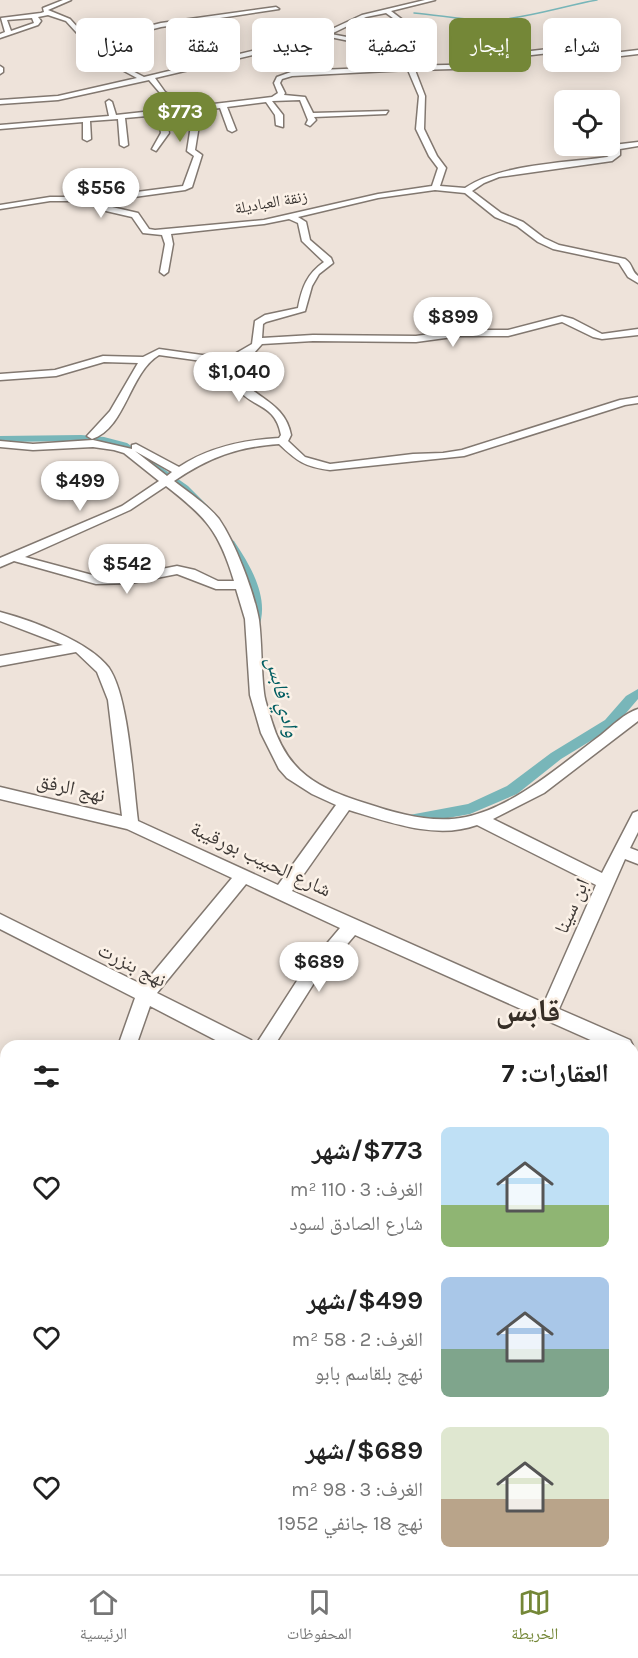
<!DOCTYPE html>
<html lang="ar">
<head>
<meta charset="utf-8">
<style>
	:root { --surface:#fff; --page:#f6f6f6; --text:#222; --muted:#767676; --line:#e0e0e0; --accent:#748737 }
	body { margin:0; font-family:Karla,"Noto Naskh Arabic",sans-serif; background:var(--page); color:var(--text); direction:rtl; height:100vh; display:flex; flex-direction:column; font-size:22px; white-space:nowrap }
	* { box-sizing:border-box; margin:0 }
	p { font-size:20px; color:var(--muted) }
	.icon { flex:none; width:33px; height:33px; fill:none; stroke:currentColor; stroke-width:2; stroke-linecap:round; stroke-linejoin:round }
	.map { position:relative; flex:1; overflow:hidden; direction:ltr }
	.panel { position:absolute; left:0px; top:1040px; width:639px; height:536px; display:flex; flex-direction:column; background:var(--surface); border-radius:18px 18px 0 0; box-shadow:0 3px 15px #0003; direction:rtl }
	.panel>* { flex:none }
	.top-card { position:absolute; left:18px; top:18px; width:603px; height:54px; direction:rtl; display:flex; gap:12px }
	.buttons { position:absolute; left:554px; top:90px; display:grid; gap:12px }
	.buttons a { display:grid; place-items:center; width:66px; height:66px; border-radius:9px; background:var(--surface); box-shadow:0 3px 15px #0003; font-size:30px }
	.price { position:absolute; translate:-50% -51px; padding:0 14px; border-radius:21px; background:#fff; color:#222; font-size:20px; line-height:39px; filter:drop-shadow(0 2px 3px #0008) }
	.price::after { content:''; position:absolute; left:50%; top:36px; width:18px; height:14px; margin-left:-9px; background:inherit; clip-path:polygon(0 0,100% 0,50% 100%) }
	.price.current { background:var(--accent); color:#fff }
	ul { padding:0; list-style:none }
	li { display:flex; align-items:center; gap:18px; height:150px; padding:0 30px }
	li span { display:grid; place-items:center; flex:none; width:168px; height:120px; border-radius:9px; color:#555 }
	li>.icon { margin-inline-start:auto }
	span .icon { width:72px; height:72px; fill:#fffc; stroke-width:1 }
	li b { font-size:26px }
	h2 { display:flex; justify-content:space-between; align-items:center; height:72px; padding:0 30px; font-size:26px }
	.pill { padding:0 21px; border-radius:9px; background:var(--surface); box-shadow:0 3px 15px #0003; font-size:21px; line-height:54px }
	.pill.current { background:var(--accent); color:#fff }
	.tabs { display:flex; justify-content:space-around; align-items:center; height:84px; border-top:2px solid var(--line); background:var(--surface); font-size:16px; color:var(--muted) }
	.tabs a { display:grid; justify-items:center; gap:3px }
	.tabs .current { color:var(--accent) }
	.map>svg:first-child { display:block }
</style>
</head>
<body>
<div class="map">
<svg width="638" height="1574" viewBox="0 0 638 1574">
	<rect width="100%" height="100%" fill="#eee3da"/>
	<g fill="none" stroke-linecap="round" stroke-linejoin="round">
		<path stroke="#78b6b9" stroke-width="1.5" d="M414,13C441,15 470,22 497,20C531,17 564,6 597,0"/>
		<path fill="#78b6b9" fill-rule="evenodd" d="M81,435L104,437L127,443L188,486L213,511L212,513H204L180,490L121,447L81,441L0,442V436Z
			M229,538L234,541C250,565 271,599 258,629L254,630L248,626C252,589 243,571 224,541Z
			M638,689V699L615,726L561,759L517,794L470,814L409,825L404,824L402,820L404,816L468,804L507,786L551,753L605,720L626,696Z"/>
		<g stroke="#827870" stroke-width="3">
			<path id="minor" d="M63,0H71L48,10L70,19L90,41L161,23L276,7L279,9L161,27L94,44L117,63L144,77L319,35L362,15L425,0H435L391,11L408,24V26H404L386,13L366,17L331,34L373,42L401,66L491,64L522,52L584,45L613,53L638,50V54L613,57L584,49L523,56L492,68L415,70L425,96L424,129L437,156L446,168L440,186L465,188C500,164 565,163 607,157L612,154L613,145L638,142V146L620,149V155L612,161L499,177L484,183L472,191L501,213L523,222L544,238L559,245L625,259C633,264 631,271 638,276V283L628,277L619,263L553,249L538,242L517,226L495,217L465,193L435,190L378,198L298,217L306,222L310,240L331,258L333,263L319,274L312,286L305,311L266,322L263,324L262,338L313,335L416,336L460,330H508L562,316L573,319L602,334L638,329V335L602,339L593,337L562,322L508,336H460L416,342L313,341L262,344L254,353L239,359L246,385C265,401 286,408 291,435L288,441L305,457L330,464L413,454L443,453L462,450L620,400L638,397V403L625,405L464,456L330,470C305,467 297,461 279,444C237,447 210,457 174,481C189,493 207,504 219,519C235,542 254,592 259,620C262,644 261,669 264,693C265,702 269,711 271,719C287,773 317,788 368,804C398,814 434,824 466,817C514,807 562,764 601,735C612,726 625,713 638,709V721L544,793L493,819L602,873L633,813L638,811V832L630,848L638,851V864L625,859L559,1009L630,1040L633,1046H604L355,935L314,983L274,1046H255L302,973L340,928L246,884L157,993L251,1040L254,1046H227L150,1006L136,1046H118L135,998L0,929V914L143,985L232,878L127,829L0,799V787L122,816L108,700L97,672L76,652L0,666V656L63,645L0,621V612C31,620 90,642 109,668C129,697 133,783 138,821L278,885L336,805L312,794L287,778L279,769L261,733L250,695L245,619L236,589H216L177,574L131,583L96,584L14,561L0,567V558L122,506L159,481L124,453L114,450L93,447L33,450L0,447V441L33,444L93,440L132,449V445L136,444L179,467C209,447 243,440 279,438L281,435C275,403 253,409 237,388C232,382 232,369 230,361H202L159,355C129,373 126,428 92,439L87,436L110,411L138,363L104,362L56,376L0,380V374L55,370L103,356L143,357L159,349L202,355H233L252,344L255,321L265,315L298,308C302,287 307,274 324,262L302,241L298,223L289,219L264,224L171,234L173,244L168,272L164,275L160,272L165,244L162,235L143,233L132,217L106,211L96,201H50L0,209V205L50,197H98L183,186L194,156L187,151L192,119L189,111L165,114L169,133L156,151L152,149L161,133L158,115L125,118L128,145L124,147L120,145L118,119L90,121L91,139L87,141L83,139V122L0,129V125L109,116L106,102L109,100L112,102L116,115L180,108L161,94L149,80L58,100L0,104V100L58,96L137,78L113,65L87,44L66,21L48,15L38,17L41,21L38,25L0,38V34L5,32L1,18L41,13L44,12L43,8ZM32,18L34,23L11,31L7,20ZM325,36L369,45L394,67L319,70L304,56L289,46ZM282,48L300,58L312,70L291,72L277,77L274,83L278,93L272,97L188,107L165,92L155,78ZM408,70L419,96L416,129L429,156L438,168L432,186L378,194L264,220L155,230L149,229L138,213L112,207L105,201L185,190L192,187L202,155L195,150L200,119L195,111L220,108L228,130L232,132L236,130L227,107L266,102L275,115L276,125L283,127V115L272,101L300,100L308,120L306,124L310,126L316,120L314,117L386,114L388,111L313,113L305,97L284,95L285,93L280,83L282,79L292,76ZM135,451L172,472L167,476ZM166,486C206,517 219,531 234,581H218L195,570L177,566L131,575L96,576L25,557L130,510ZM349,810C389,822 436,840 477,825L596,885L544,1003L292,891Z
				M0,66L3,68V72L0,74Z
				M633,1326L638,1328V1350L633,1348Z
				M6,1379V1416L0,1418V1381Z
				M0,1442L6,1444V1466L0,1464Z
				M6,1560V1569H26L24,1574H0Z
				M197,1569H221V1574H197Z
				M352,1569H392L394,1574H354Z
				M510,1569H534L533,1574H509Z"/>
		</g>
		<use href="#minor" fill="#fff" fill-rule="evenodd"/>
	</g>
	<g text-anchor="middle" dominant-baseline="central" stroke-width="5" stroke-linejoin="round" paint-order="stroke">
		<g font-size="16" fill="#3d3835" stroke="#fbf1e7">
			<text transform="translate(271 202) rotate(-10)">زنقة العباديلة</text>
		</g>
		<g font-size="20" fill="#3d3835" stroke="#fbf1e7">
			<text transform="translate(71 788) rotate(13)">نهج الرفق</text>
			<text transform="translate(261 859) rotate(25)">شارع الحبيب بورقيبة</text>
			<text transform="translate(572 906) rotate(-66)">ابن سينا</text>
			<text transform="translate(132 965) rotate(27)">نهج بنزرت</text>
		</g>
		<g font-size="21" font-style="italic" fill="#005d61" stroke="#fbf1e7">
			<text transform="translate(283 697) rotate(76)">وادي قابس</text>
		</g>
		<g font-size="32" font-weight="bold" fill="#362e26" stroke="#fbf1e7">
			<text x="528" y="1010">قابس</text>
		</g>
	</g>
</svg>
<div class="buttons">
<a><svg class="icon" aria-label="locate" viewBox="0 0 24 24"><circle cx="12" cy="12" r="6"/><path d="M12 2v4M12 18v4M2 12h4M18 12h4"/></svg></a>
</div>
<b class="price current" style="left:180px;top:143px">$773</b>
<b class="price" style="left:101px;top:219px">$556</b>
<b class="price" style="left:453px;top:348px">$899</b>
<b class="price" style="left:239px;top:403px">$1,040</b>
<b class="price" style="left:80px;top:512px">$499</b>
<b class="price" style="left:127px;top:595px">$542</b>
<b class="price" style="left:319px;top:993px">$689</b>
<div class="top-card">
<a class="pill">شراء</a>
<a class="pill current">إيجار</a>
<a class="pill">تصفية</a>
<a class="pill">جديد</a>
<a class="pill">شقة</a>
<a class="pill">منزل</a>
</div>
<section class="panel">
<h2>العقارات: 7<svg class="icon" aria-label="filters" viewBox="0 0 24 24"><path d="M4 7h16M4 17h16"/><circle cx="9" cy="7" r="2"/><circle cx="15" cy="17" r="2"/></svg></h2>
<ul>
<li><span style="background:linear-gradient(#bfe0f5 65%,#8fb573 0)"><svg class="icon" aria-label="home" viewBox="0 0 24 24"><path d="M3 11l9-7 9 7M6 9v11h12V9"/></svg></span><div><b>$773/شهر</b><p>الغرف: 3 · 110 m²</p><p>شارع الصادق لسود</p></div><svg class="icon" aria-label="heart" viewBox="0 0 24 24"><path d="M12 20l-8-8c-3-5 5-10 8-4 3-6 11-1 8 4z"/></svg></li>
<li><span style="background:linear-gradient(#a9c7e8 60%,#7fa58c 0)"><svg class="icon" aria-label="home" viewBox="0 0 24 24"><path d="M3 11l9-7 9 7M6 9v11h12V9"/></svg></span><div><b>$499/شهر</b><p>الغرف: 2 · 58 m²</p><p>نهج بلقاسم بابو</p></div><svg class="icon" aria-label="heart" viewBox="0 0 24 24"><path d="M12 20l-8-8c-3-5 5-10 8-4 3-6 11-1 8 4z"/></svg></li>
<li><span style="background:linear-gradient(#dfe7d0 60%,#b9a48a 0)"><svg class="icon" aria-label="home" viewBox="0 0 24 24"><path d="M3 11l9-7 9 7M6 9v11h12V9"/></svg></span><div><b>$689/شهر</b><p>الغرف: 3 · 98 m²</p><p>نهج 18 جانفي 1952</p></div><svg class="icon" aria-label="heart" viewBox="0 0 24 24"><path d="M12 20l-8-8c-3-5 5-10 8-4 3-6 11-1 8 4z"/></svg></li>
</ul>
</section>
</div>
<nav class="tabs">
<a class="current"><svg class="icon" aria-label="map" viewBox="0 0 24 24"><path d="M3 6l6-2 6 2 6-2v14l-6 2-6-2-6 2zM9 4v14M15 6v14"/></svg>الخريطة</a>
<a><svg class="icon" aria-label="saved" viewBox="0 0 24 24"><path d="M7 4h10v16l-5-4-5 4z"/></svg>المحفوظات</a>
<a><svg class="icon" aria-label="home" viewBox="0 0 24 24"><path d="M3 11l9-7 9 7M6 9v11h12V9"/></svg>الرئيسية</a>
</nav>
</body>
</html>
